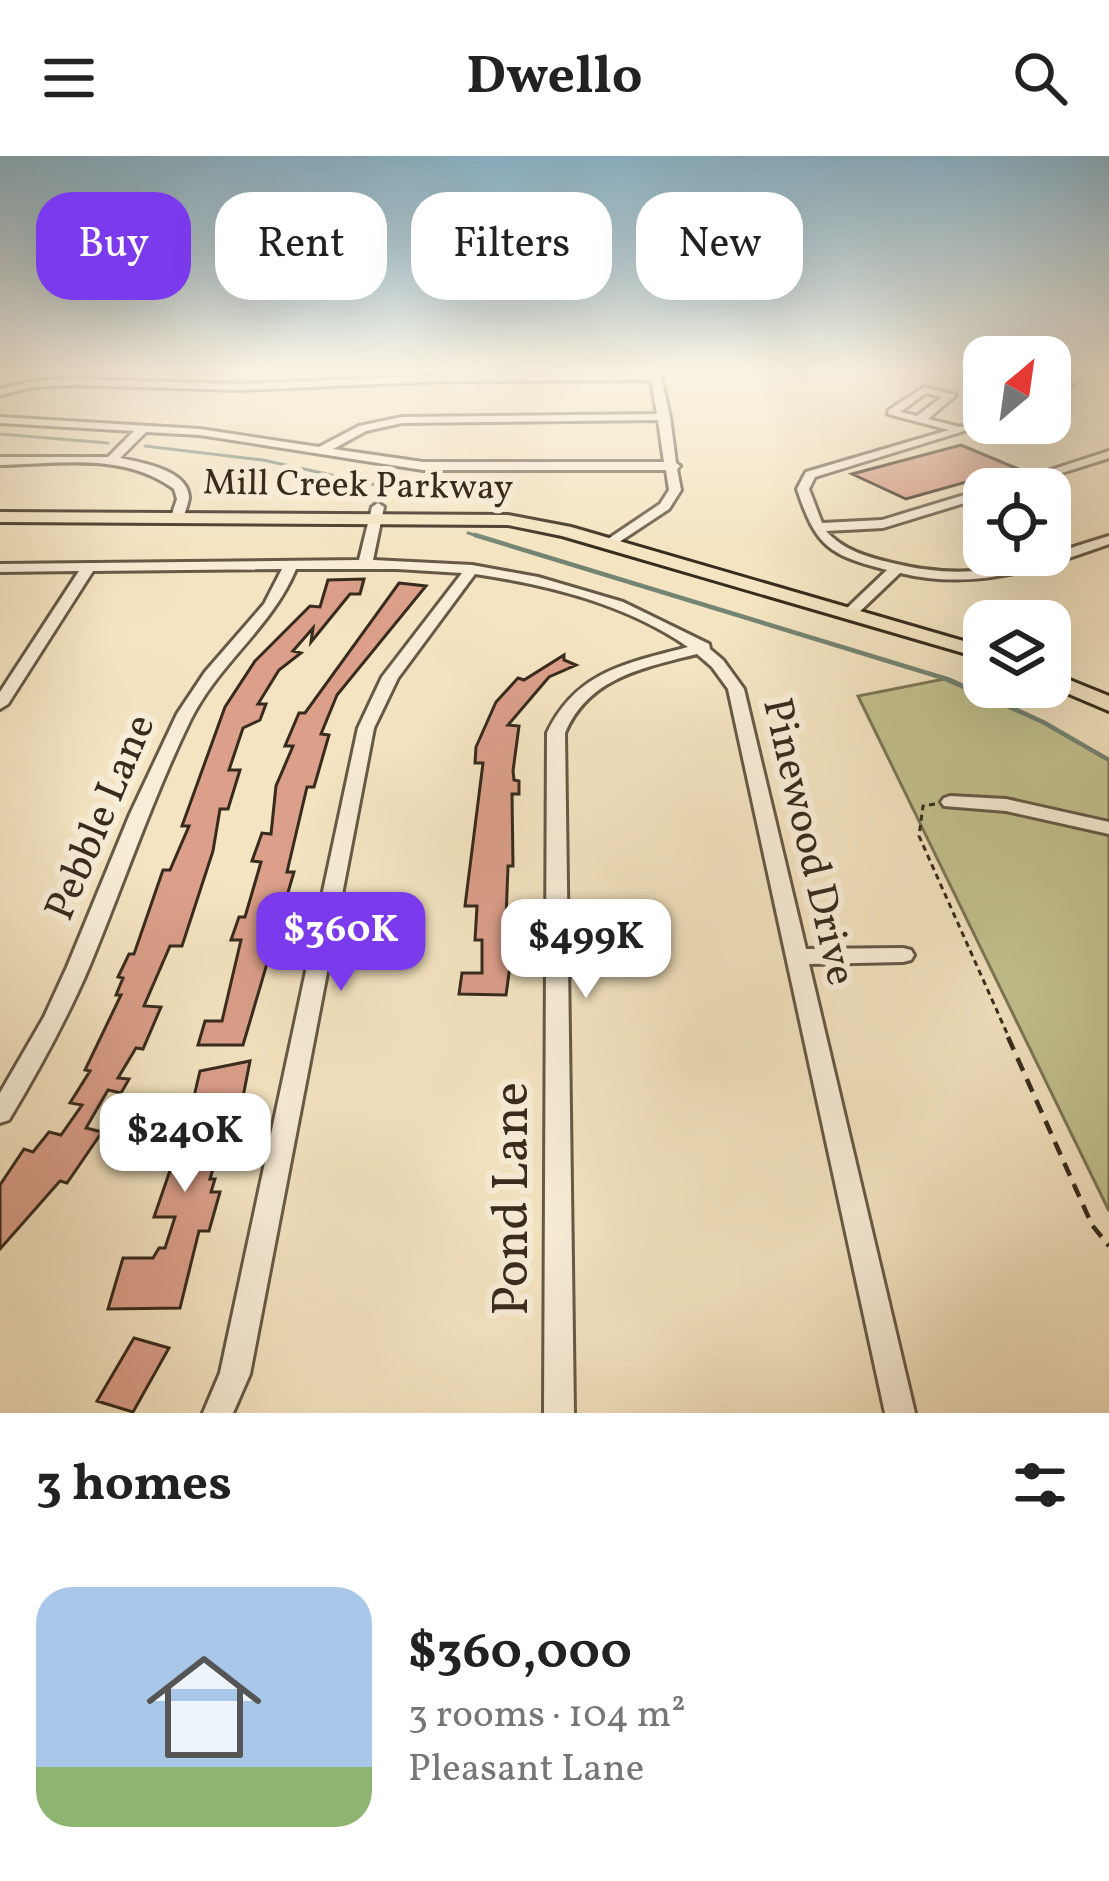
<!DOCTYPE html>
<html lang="en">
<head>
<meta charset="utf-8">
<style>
	:root { --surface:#fff; --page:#f6f6f6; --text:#222; --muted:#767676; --line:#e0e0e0; --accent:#7c3aed }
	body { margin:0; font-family:Vollkorn,serif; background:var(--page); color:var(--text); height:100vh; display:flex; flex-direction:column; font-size:45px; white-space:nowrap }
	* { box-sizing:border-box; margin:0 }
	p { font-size:39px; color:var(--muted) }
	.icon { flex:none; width:66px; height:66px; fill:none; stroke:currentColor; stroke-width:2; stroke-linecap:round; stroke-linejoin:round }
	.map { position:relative; height:1257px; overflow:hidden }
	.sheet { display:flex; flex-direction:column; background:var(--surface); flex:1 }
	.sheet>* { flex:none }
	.banner { position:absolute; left:36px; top:36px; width:1038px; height:108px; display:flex; gap:24px }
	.needle { width:78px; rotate:29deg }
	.buttons { position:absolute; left:963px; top:180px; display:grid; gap:24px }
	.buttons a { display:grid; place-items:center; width:108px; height:108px; border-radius:24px; background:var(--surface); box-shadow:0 12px 48px #0002; font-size:60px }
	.price { position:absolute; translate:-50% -102px; padding:0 27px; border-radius:24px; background:#fff; color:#222; font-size:39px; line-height:78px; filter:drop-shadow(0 3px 6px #0008) }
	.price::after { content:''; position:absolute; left:50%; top:72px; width:36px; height:27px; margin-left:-18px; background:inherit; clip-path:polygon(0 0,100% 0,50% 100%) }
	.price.current { background:var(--accent); color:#fff }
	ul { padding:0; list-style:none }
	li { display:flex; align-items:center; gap:36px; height:300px; padding:0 36px }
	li+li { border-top:3px solid var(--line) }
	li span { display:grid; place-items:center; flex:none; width:336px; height:240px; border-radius:36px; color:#555 }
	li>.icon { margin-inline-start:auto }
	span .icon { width:144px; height:144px; fill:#fffc; stroke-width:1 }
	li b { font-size:51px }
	h2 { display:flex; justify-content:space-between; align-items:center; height:144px; padding:0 36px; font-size:51px }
	.chip { padding:0 42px; border-radius:36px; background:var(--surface); box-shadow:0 12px 48px #0002; font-size:42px; line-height:108px }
	.chip.current { background:var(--accent); color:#fff }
	header { display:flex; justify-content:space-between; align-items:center; height:156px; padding:0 36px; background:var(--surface); font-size:54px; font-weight:700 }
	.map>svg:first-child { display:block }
</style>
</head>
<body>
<header><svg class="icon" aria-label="menu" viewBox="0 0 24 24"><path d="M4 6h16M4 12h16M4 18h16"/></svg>Dwello<svg class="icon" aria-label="search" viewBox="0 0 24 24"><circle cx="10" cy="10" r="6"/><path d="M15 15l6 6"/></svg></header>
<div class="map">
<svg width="1109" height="1257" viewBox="0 0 1109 1257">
	<rect width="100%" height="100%" fill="#f4e4c1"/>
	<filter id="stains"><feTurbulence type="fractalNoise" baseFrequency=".00167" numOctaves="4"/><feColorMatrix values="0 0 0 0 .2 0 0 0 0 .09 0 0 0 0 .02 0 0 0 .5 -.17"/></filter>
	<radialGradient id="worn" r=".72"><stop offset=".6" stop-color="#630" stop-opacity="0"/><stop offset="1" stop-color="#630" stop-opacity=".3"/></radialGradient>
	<path fill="#c2c28e" stroke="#7c7656" stroke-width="3" d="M944,523L1043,566L1109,604V1055L858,540Z"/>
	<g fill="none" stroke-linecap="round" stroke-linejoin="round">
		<path stroke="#748473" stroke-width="3" d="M0,278L108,287
			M145,290L263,304L422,339
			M468,377L485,382"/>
		<path stroke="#748473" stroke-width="4.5" d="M475,379L950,524L1043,566L1109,604"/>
	</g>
	<path fill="#db9f8a" stroke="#372b1d" stroke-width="3" d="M961,289L1016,312L906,343L852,318Z
		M364,423L360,438H350L311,486L313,472L293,495L301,497L279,514L258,548H266L260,564L243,572L229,614H240L228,653H220L213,695L182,790H170L144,850L161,851L143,893L136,892L118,922L129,923L121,937L108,934L86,972L102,976L67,1027L60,1025L0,1093V1029L24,993L33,996L49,976L61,979L82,949L70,947L90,915L85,914L121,839H116L123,822L118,821L129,798H134L163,714H170L189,670H182L225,551L255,505L310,450L320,451L328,424Z
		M399,427L426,430L337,539L321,578L329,579L314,631H307L287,716H294L243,889H198L205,865H222L241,784H231L239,761H245L261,706L252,705L262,677L271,678L276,630L293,590H285L299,557H305Z
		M564,499V504L576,509L549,521L508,569L519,570L513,615L514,624L519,625V638H512L513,710H508L506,763H512V796L506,839L459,838L462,817H482V784H475L477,750H465L483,607H475L476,591L496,546L518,522L524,524Z
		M250,905L242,946H233L210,1023H215L211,1036H220L209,1075H199L180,1152L108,1153L123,1102H153L159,1092H165L175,1061H154L174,1003H164L175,970H187L200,915Z
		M134,1182L169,1192L133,1256L97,1245Z"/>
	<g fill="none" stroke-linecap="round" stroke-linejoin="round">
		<g stroke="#665946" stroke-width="6">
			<path id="minor" d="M650,216H660L670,261L676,307L680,310L677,313L681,334L669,353L610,392L603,388L605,385L660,348L669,334L666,314H423L200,279L146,276L120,302C140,306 188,314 189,341C189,345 185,357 183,361L177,365L171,361L177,343L174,333C123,296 60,308 0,309V301H108L134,275L0,267V261L200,273L319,291L359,270L402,261L657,258L651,224L446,225L241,234L74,229L33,231L0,239V233L33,225L74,223L241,228L446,219ZM658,264L664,306H423L333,293L366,275L402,267Z
				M1077,216H1089L1050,245V237Z
				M924,231L956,239L928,263L960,271L984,264V267H990L815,321L809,333L822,367L882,364L984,333V341L883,372L826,375C843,394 867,401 892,407C982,429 1025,405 1109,380V388C1039,413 974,435 900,417L856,459H846V453L887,414C829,399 816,391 797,333L806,316L949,274L888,258L889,254ZM926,237L942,241L917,260L900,256Z
				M1109,295V302L1011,333H992Z
				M378,347L384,351L373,404L472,409L538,421L623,446L709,488L710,493L723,504L744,533L806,793L903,792L911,794L914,799L911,804L903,806L809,808L915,1257H885L728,533L712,511L697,498C643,512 589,521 565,577L574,1257H544L547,577C576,515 628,507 688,491C626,448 549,429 475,418L398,522L374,572L250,1218L233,1257H203L220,1217L358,572L382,521L462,417L397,413H296C272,471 219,507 191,563C152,643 124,727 90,809C67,863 39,914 9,964L0,967V937L44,861L67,811L130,658L177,558L205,516L264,448L282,413L93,415L8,548L0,553V536L79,415L0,416V408L359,404L372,351Z
				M950,640L1006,643L1109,666V678L1006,655L944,650L941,646L944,642Z"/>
		</g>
		<g stroke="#372b1d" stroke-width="6">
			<path id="major" d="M0,356L508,359L571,371L984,491V503L562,380L508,369L0,366Z
				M1050,516L1109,540V555L1050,530Z"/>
		</g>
		<path stroke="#372b1d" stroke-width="3" stroke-dasharray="6 4.5" stroke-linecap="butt" d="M935,648L923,650L919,680L1010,884"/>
		<path stroke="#372b1d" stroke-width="4.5" stroke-dasharray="14 9" stroke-linecap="butt" d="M1008,881L1092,1069L1109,1090"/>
		<use href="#minor" fill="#f8edd7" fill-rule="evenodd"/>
		<use href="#major" fill="#f4e4c1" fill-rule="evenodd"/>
	</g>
	<linearGradient id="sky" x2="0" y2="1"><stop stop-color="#8ab8d0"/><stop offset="0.55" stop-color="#faf3e3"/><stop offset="1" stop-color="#faf3e3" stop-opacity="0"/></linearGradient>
	<rect width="1109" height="392" fill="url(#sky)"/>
	<g text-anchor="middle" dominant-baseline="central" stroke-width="12" stroke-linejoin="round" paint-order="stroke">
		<g font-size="36" fill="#372b1d" stroke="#f8edd7">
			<text transform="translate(358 331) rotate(1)">Mill Creek Parkway</text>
		</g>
		<g font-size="42" fill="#372b1d" stroke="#f8edd7">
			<text transform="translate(102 662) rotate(-67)">Pebble Lane</text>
			<text transform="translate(807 686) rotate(77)">Pinewood Drive</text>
		</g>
		<g font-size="51" fill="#372b1d" stroke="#f8edd7">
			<text transform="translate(513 1043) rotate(-90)">Pond Lane</text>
		</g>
	</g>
	<rect width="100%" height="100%" filter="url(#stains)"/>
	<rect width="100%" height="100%" fill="url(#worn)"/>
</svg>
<div class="buttons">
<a><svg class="needle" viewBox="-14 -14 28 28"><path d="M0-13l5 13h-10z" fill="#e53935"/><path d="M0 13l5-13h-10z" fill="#767676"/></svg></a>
<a><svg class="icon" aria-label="locate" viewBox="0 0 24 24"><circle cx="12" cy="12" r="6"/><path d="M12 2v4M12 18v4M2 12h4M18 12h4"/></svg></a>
<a><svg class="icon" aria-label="layers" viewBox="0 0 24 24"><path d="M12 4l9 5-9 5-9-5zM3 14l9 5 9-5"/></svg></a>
</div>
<b class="price current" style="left:341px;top:838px">$360K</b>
<b class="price" style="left:586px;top:845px">$499K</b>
<b class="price" style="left:185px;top:1039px">$240K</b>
<div class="banner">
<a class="chip current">Buy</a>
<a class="chip">Rent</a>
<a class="chip">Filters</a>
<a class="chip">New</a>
</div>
</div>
<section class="sheet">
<h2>3 homes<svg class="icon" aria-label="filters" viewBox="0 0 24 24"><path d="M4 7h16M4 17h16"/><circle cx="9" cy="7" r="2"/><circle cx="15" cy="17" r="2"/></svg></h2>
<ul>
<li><span style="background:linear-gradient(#a9c7e8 75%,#8fb573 0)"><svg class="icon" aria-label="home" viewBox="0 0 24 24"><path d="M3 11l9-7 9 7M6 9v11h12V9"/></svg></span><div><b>$360,000</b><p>3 rooms · 104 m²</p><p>Pleasant Lane</p></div></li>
</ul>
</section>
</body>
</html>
